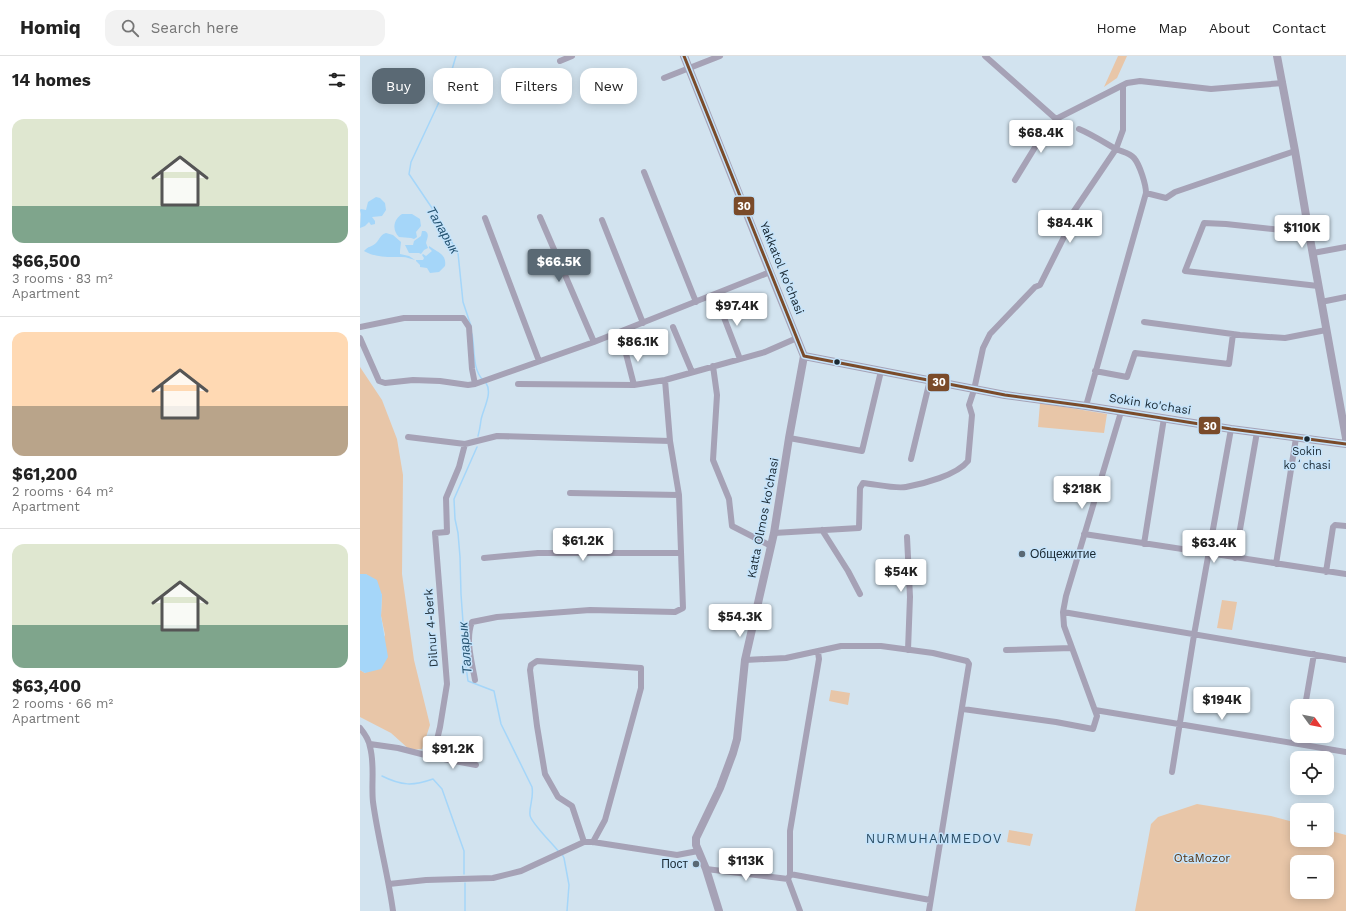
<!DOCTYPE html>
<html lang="en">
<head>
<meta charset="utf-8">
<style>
	:root { --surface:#fff; --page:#f2f2f2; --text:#222; --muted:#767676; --line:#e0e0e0; --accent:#5a6974 }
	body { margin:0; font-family:"Work Sans",sans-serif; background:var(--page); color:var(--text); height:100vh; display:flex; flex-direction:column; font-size:15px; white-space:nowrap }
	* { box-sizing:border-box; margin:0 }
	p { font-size:13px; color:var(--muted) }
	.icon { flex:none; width:22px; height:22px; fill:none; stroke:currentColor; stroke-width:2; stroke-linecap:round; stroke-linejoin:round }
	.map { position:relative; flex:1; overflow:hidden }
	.side { display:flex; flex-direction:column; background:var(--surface); width:360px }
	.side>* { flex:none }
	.hud { position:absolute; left:12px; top:12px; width:380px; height:36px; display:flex; gap:8px }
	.needle { width:26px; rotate:123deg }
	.fabs { position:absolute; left:930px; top:643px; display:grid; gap:8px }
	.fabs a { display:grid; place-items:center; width:44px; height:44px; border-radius:8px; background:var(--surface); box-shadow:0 2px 10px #0003; font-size:20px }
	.price { position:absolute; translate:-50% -34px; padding:0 9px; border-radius:4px; background:#fff; color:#222; font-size:13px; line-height:26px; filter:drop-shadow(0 1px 2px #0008) }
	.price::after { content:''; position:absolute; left:50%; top:24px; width:12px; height:9px; margin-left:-6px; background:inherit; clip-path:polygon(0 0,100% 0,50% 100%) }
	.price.active { background:var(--accent); color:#fff }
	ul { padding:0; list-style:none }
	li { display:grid; align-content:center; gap:8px; height:212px; padding:0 12px }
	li+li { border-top:1px solid var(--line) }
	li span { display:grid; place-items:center; height:124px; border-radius:12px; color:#555 }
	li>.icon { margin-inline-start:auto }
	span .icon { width:72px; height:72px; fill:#fffc; stroke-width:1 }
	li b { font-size:17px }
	h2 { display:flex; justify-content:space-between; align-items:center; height:48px; padding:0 12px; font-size:17px }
	.chip { padding:0 14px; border-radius:12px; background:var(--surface); box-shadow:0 2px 10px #0003; font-size:14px; line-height:36px }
	.chip.active { background:var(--accent); color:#fff }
	header { display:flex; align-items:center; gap:24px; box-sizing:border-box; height:56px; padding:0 20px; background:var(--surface); border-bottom:1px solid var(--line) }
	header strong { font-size:19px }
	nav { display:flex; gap:22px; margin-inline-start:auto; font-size:14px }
	.search { width:280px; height:36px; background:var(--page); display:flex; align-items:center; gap:10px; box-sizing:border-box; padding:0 14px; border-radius:12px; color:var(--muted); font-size:15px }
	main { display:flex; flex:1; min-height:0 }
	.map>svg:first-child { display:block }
</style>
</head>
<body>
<header>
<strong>Homiq</strong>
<div class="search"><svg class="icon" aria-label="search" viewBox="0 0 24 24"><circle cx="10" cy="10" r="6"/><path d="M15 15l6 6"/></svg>Search here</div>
<nav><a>Home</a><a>Map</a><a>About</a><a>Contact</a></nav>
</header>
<main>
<section class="side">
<h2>14 homes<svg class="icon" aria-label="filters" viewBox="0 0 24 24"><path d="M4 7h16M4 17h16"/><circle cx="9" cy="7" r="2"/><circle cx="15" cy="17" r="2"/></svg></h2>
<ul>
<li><span style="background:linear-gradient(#dfe7d0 70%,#7fa58c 0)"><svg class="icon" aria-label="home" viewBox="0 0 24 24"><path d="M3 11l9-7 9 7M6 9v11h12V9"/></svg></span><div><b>$66,500</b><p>3 rooms · 83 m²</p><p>Apartment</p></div></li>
<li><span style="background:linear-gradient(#ffd9b3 60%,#b9a48a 0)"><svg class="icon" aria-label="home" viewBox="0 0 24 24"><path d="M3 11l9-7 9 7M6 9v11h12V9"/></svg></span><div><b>$61,200</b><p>2 rooms · 64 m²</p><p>Apartment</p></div></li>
<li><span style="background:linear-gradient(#dfe7d0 65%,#7fa58c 0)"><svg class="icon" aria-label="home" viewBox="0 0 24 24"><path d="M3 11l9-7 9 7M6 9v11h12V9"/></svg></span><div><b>$63,400</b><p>2 rooms · 66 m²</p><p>Apartment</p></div></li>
</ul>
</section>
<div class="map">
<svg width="986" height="855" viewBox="0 0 986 855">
	<rect width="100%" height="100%" fill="#d2e3ef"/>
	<path fill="#e8c6a8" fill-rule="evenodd" d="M758,0H767L757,22L744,31Z
		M0,311L22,344L37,383L43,419L42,518L54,604L70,669L62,693L50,694L31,677L0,661V614L5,617L25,579L21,560L22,539L6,518H0Z
		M680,347L747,358L744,377L678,371Z
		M862,544L877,546L872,574L857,572Z
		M471,634L490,637L488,649L469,645Z
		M837,748L911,760L937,767V784H967V774L986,779V855H775L791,768L798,761ZM937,806H967V836H937Z
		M649,774L673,778L670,790L647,786Z"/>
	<path fill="#a5d6f9" d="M16,141L20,142L25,147L26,154L22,160L12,161L15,165V168L11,169L9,166L5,170L0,172L1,158L0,154L1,153L6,154L8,146Z
		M42,158H52L60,163L61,170L56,176L57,181L54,183L51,182L39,181C32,174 33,164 42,158Z
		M62,175H65C70,178 67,182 66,187L68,192L64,194L61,198L59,197H49L45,189H53L54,185L61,180Z
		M26,177L33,179L41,186L40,195V198L49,200L55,204C51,203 47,201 42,201C29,201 16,202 4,195C8,190 12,191 16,187C20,183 20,179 26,177Z
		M69,190C77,196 87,198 85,210L79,216L70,217L67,212L60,211V209L56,205V204H63L64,202L62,199L63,198L66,200L72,195L69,192Z
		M0,518H6L17,524L22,539L21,560L28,601L21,613L5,617L0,614Z"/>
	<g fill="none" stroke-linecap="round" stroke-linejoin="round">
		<path stroke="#a5d6f9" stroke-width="1.5" d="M96,0L88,27L51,106L49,118L72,152L98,197L103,246L111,270
			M112,278C115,293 112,313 123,324
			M118,380C120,373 120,371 121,364C123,353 133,337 126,327
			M117,391L94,443L95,463L98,477L100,501L101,538L104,580L103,589L108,625L134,635L141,668L172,731C174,742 169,750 170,759C170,766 193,788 199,796
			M22,720C42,730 53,730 73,723L82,733L104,795V818
			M202,798L204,802L209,829L207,855
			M105,827V855"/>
		<path stroke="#a6a2b6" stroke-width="6" d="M625,0L696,63
			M200,5L212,0
			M304,22L360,0
			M719,73C731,78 742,85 754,92C761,96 769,96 774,102C780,109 786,129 786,137L726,350
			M284,116L336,246
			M655,124L685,75L696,63L767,27L780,25L851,33L923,27
			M786,137L806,142L815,136L935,95
			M180,161L234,286
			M125,162L179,305
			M242,164L283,267
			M949,177L866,168L844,167L825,215L958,230
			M953,197L986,191
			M358,246L380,303
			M961,246L986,241
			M784,266L880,279L925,282L966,274
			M0,271L44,262H103L109,271L112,313L115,328
			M313,271L332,316
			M0,282L19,325L25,327L53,324L80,325L108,329L115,328L234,286L410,216
			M264,290L274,329
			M353,310L357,339L353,404L369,443L372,470L411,490
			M735,315L767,321L775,297L869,308L873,278
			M158,328L274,329L305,324L405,296L437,282
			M48,381L105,388L137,380L310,385
			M429,382L502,395L521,315
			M551,403L570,324
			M210,437L319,439
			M462,474L488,515L500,538
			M414,477L499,472L500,432L503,427C515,428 535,433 546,431C563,428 597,419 608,405L612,359L609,349L614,334L623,292L630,278L675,231L680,229L710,169V161L756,93L763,74V30
			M724,478L986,518
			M547,481L550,541L548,594
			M784,488L804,362
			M124,502L178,497H321
			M875,502L897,376
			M916,508L936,382
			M966,516L973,471L975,469L986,470
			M703,556L986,604
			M646,594L711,592
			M458,596L459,603L430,775V818L570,844
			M385,604L426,602L481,590H521L573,597L607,605L609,608L569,855
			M115,624C112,606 105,584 112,566L137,561L230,554L315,556L323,552L319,439L310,385L305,324
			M945,650L954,598
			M603,653L696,666L733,673L737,660L704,570L703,556L706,540L761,356
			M735,654L986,696
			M0,672C5,678 9,684 10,691C15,709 11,728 13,746C18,783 28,818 33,855
			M10,688L38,692L73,701L80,671L87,628L75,477L87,476L86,442L99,411L105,388
			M73,701L116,709
			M812,716L834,579L871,373
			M224,786L212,750L198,741L185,718L177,670L170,614L171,609L177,605L281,612V632L245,764L233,786
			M346,813L428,823
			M430,819L428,823L440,855
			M29,828L66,824L133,822L161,815L224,786H233L317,799L338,795"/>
		<path stroke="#a6a2b6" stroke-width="8" d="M324,0L410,216L444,300
			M917,0L935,95L949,177L986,382
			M444,300L645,339L726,350L871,373L986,388
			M359,855L346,813L336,789V782L360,732L373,697L377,683L385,604L414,477L429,382L444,300"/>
		<g stroke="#c6e4fb" stroke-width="6">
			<path id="bus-1" d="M324,0L444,300
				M444,300L645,339L726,350L871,373L986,388"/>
		</g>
		<use href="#bus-1" stroke="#7a4b2a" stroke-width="3"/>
	</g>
	<g fill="#192832" stroke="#c6e4fb" stroke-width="1.5">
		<circle cx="477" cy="306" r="3.5"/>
		<circle cx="947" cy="383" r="3.5"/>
	</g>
	<g fill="#5a6974" stroke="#c6e4fb" stroke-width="1.5">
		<circle cx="662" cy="498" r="4"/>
		<circle cx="336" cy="808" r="4"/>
	</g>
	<g text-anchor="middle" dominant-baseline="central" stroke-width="3" stroke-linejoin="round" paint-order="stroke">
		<g font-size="11" fill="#192832" stroke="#c6e4fb">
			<text x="947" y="395">Sokin<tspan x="947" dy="14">koʻchasi</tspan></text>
		</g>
		<g font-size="12" fill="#192832" stroke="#c6e4fb">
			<text transform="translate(422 212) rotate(68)">Yakkatol ko'chasi</text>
			<text transform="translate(790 348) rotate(9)">Sokin ko'chasi</text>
			<text transform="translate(403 462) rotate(-79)">Katta Olmos ko'chasi</text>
			<text transform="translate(71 572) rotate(-94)">Dilnur 4-berk</text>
		</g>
		<g font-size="12" fill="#192832" stroke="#c6e4fb" text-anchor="start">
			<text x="670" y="498">Общежитие</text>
			<text x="328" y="808" text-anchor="end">Пост</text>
		</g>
		<g font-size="12" fill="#593410" stroke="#c6e4fb">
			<text x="842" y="802">OtaMozor</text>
		</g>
		<g font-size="13" font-style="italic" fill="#265472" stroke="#c6e4fb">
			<text transform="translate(83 174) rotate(60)">Таларык</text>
			<text transform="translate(105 592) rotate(-95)">Таларык</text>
		</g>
		<g font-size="13" letter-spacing="1" fill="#2c4e65" stroke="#c6e4fb">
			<text x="574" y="782">NURMUHAMMEDOV</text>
		</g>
	</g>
	<g stroke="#c6e4fb" stroke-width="1.5">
		<rect x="373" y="140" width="22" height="20" rx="4" fill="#7a4b2a"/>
		<rect x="567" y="317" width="23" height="19" rx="4" fill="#7a4b2a"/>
		<rect x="838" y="360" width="23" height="19" rx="4" fill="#7a4b2a"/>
	</g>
	<g font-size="11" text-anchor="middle" font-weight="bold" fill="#fff">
		<text x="384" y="154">30</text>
		<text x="579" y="330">30</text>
		<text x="850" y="374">30</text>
	</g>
</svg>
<div class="fabs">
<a><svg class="needle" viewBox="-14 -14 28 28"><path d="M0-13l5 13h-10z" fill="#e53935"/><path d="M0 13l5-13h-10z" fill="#767676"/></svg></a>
<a><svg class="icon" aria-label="locate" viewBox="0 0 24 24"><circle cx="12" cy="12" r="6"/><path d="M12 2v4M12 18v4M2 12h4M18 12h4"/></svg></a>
<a>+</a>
<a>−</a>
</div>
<b class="price" style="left:681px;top:98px">$68.4K</b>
<b class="price" style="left:710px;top:188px">$84.4K</b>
<b class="price" style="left:942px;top:193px">$110K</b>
<b class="price active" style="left:199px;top:227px">$66.5K</b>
<b class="price" style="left:377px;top:271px">$97.4K</b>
<b class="price" style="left:278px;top:307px">$86.1K</b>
<b class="price" style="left:722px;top:454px">$218K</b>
<b class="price" style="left:223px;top:506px">$61.2K</b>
<b class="price" style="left:854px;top:508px">$63.4K</b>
<b class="price" style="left:541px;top:537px">$54K</b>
<b class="price" style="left:380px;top:582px">$54.3K</b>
<b class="price" style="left:862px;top:665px">$194K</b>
<b class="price" style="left:93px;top:714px">$91.2K</b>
<b class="price" style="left:386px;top:826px">$113K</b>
<div class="hud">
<a class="chip active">Buy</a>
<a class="chip">Rent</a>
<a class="chip">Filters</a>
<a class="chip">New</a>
</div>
</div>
</main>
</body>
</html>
